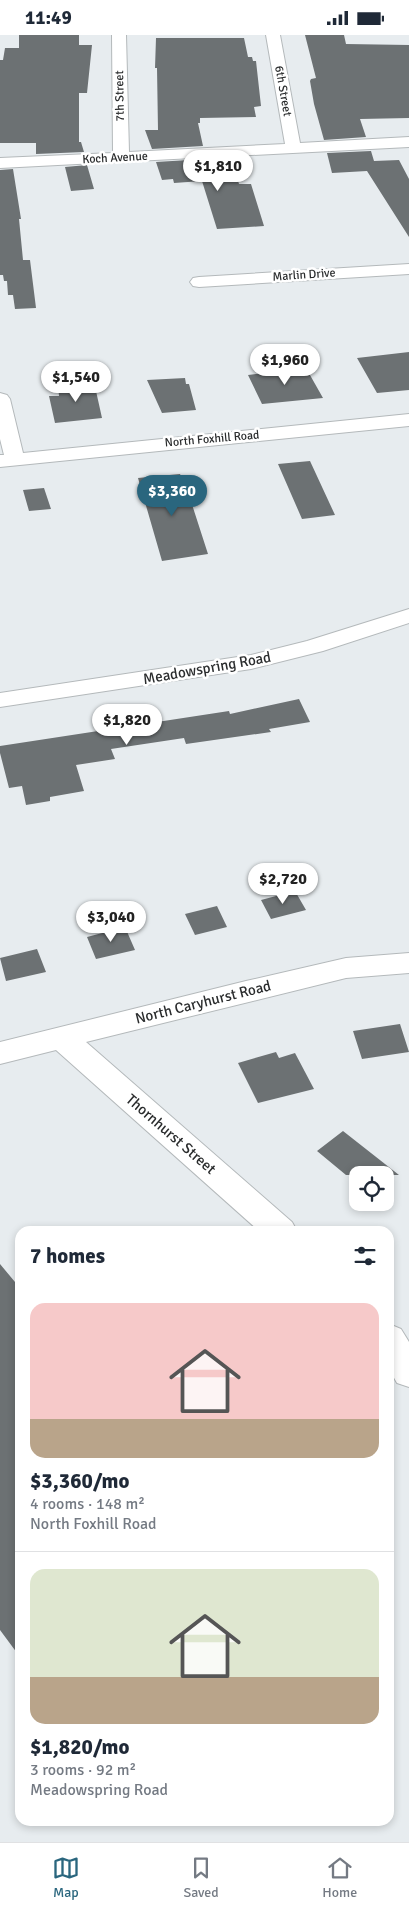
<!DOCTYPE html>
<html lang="en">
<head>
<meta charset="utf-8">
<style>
	:root { --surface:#fff; --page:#f2f2f3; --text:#1f2937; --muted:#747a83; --line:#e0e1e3; --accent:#2a667e }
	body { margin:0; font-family:Signika,sans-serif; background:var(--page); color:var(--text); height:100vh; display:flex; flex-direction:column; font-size:19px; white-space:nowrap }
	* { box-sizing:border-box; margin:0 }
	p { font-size:16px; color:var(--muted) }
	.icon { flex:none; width:28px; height:28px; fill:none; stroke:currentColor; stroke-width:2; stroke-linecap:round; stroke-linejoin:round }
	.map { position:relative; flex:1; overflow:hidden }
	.drawer { position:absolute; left:15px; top:1191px; width:379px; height:600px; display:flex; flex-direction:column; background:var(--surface); border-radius:15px; box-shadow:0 2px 8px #0003 }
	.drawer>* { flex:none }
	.tools { position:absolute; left:349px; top:1131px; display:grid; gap:10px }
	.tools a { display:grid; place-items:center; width:45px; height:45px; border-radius:10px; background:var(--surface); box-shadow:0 2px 8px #0003; font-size:25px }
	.price { position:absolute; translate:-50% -42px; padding:0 11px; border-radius:18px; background:#fff; color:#222; font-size:16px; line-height:32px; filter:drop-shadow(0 1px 2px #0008) }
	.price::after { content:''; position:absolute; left:50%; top:30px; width:15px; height:11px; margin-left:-8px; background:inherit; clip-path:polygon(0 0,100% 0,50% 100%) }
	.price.on { background:var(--accent); color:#fff }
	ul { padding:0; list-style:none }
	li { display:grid; align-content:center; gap:10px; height:265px; padding:0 15px }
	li+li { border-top:1px solid var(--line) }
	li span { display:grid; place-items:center; height:155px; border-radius:15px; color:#555 }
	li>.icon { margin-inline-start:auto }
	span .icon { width:90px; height:90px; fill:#fffc; stroke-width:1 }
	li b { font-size:21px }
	h2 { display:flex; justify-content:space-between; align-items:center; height:60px; padding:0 15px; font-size:21px }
	.status { display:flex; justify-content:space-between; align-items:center; height:35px; padding:0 25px; background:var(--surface); direction:ltr }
	.status svg { height:14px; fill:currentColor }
	.tabs { display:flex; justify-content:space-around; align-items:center; height:70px; border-top:1px solid var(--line); background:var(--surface); font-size:14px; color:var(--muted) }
	.tabs a { display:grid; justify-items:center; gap:2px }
	.tabs .on { color:var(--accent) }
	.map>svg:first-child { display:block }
</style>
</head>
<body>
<div class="status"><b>11:49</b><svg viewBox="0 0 49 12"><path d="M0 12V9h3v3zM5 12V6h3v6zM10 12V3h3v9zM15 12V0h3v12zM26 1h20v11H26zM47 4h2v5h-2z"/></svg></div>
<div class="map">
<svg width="409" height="1807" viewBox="0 0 409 1807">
	<rect width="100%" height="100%" fill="#e7ecef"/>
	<path fill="#6c7173" d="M19,0H79V10H92L87,58H79V107H81L84,117L36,119V108H0V25H3L5,13H19Z
		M305,0H344L346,9L409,10V83L360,84L366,102L324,105L314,69L310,46L311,44L316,43Z
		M156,3H244L248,22H252L253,26H256L261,71L254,72L256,82L200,83V88H198L203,111L152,114L145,95H158L157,33H155Z
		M371,116L374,126L399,125L409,144V202L367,136L332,138L327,118Z
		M205,124L207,135L234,133L239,149H251L264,191L217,194L202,146L174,148L173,144L162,145L156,127Z
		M87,130L94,154L71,156L65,132Z
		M13,134L21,184H19L23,225H30L36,273L15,274L13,260H8L7,246H4L3,240H0V135Z
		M409,317V355L377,358L357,323Z
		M306,333L323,363L262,369L248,340Z
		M185,343L186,349H189L196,375L162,378L147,345Z
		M94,347L102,383L55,388L49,361H59L58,350Z
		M310,426L335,480L302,484L278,429Z
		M180,439L187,454L208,519L162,526L138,443Z
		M44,453L51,474L29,476L23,455Z
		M299,664L310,687L269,694L271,697L186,709L184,703L111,714L115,724L76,730L84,756L50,762V766L26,770L22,751L9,753L0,718V711L229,676L230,679Z
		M295,856L306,875L271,884L261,865Z
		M217,871L227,892L195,900L185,879Z
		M125,892L135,915L96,924L87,902Z
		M37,914L46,937L6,946L0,923Z
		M400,989L409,1017L362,1024L353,996Z
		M276,1017L279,1023L295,1018L314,1054L258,1068L238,1028Z
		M343,1096L399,1140H346L317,1116Z
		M0,1229L20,1253V1622L0,1595Z"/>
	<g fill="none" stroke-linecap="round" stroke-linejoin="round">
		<g stroke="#b4b9bb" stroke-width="2">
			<path id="minor" d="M112,0H126L129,117L285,109L266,0H280L300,108L409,102V112L0,133V123L113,118Z
				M409,229V239L199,252L193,251L190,247L193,243L199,242Z
				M0,358L7,360L10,364L23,418L409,379V391L0,432V420H4L0,404Z
				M409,574V588L323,616L251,634L0,672V658L251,620L307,606Z
				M409,918V938L346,943L86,1007L292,1187L297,1196H259L56,1015L0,1029V1007L246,946L346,923Z
				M389,1289L401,1294L409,1307V1352L397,1348L389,1334Z"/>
		</g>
		<use href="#minor" fill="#fff" fill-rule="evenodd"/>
	</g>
	<g text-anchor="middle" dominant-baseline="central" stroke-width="5" stroke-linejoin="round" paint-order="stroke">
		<g font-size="12" fill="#2a2c2d" stroke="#fff">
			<text transform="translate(283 56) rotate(80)">6th Street</text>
			<text transform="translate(120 61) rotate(-91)">7th Street</text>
			<text transform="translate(115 123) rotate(-3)">Koch Avenue</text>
			<text transform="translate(304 240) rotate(-4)">Marlin Drive</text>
			<text transform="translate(212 404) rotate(-5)">North Foxhill Road</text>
		</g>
		<g font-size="15" fill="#2a2c2d" stroke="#fff">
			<text transform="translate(207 633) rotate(-10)">Meadowspring Road</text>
			<text transform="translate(203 967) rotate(-14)">North Caryhurst Road</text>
			<text transform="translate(171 1099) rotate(41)">Thornhurst Street</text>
		</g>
	</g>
</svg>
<div class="tools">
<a><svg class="icon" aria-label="locate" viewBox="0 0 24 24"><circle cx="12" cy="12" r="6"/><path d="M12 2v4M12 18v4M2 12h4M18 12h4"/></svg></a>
</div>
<b class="price" style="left:218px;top:157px">$1,810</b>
<b class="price" style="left:285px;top:351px">$1,960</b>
<b class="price" style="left:76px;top:368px">$1,540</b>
<b class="price on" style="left:172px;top:482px">$3,360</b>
<b class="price" style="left:127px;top:711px">$1,820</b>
<b class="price" style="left:283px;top:870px">$2,720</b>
<b class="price" style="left:111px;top:908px">$3,040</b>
<section class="drawer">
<h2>7 homes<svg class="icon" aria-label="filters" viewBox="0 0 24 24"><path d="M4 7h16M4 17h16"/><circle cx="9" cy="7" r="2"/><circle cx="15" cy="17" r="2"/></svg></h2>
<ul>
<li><span style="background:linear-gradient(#f6c9c9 75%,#b9a48a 0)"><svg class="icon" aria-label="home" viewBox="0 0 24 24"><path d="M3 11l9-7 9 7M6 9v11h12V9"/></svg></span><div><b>$3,360/mo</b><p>4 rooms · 148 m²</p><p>North Foxhill Road</p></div></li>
<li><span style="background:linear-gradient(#dfe7d0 70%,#b9a48a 0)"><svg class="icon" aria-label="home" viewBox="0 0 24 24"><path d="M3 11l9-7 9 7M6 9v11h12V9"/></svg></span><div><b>$1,820/mo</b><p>3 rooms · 92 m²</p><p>Meadowspring Road</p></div></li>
</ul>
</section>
</div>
<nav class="tabs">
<a class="on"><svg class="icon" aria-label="map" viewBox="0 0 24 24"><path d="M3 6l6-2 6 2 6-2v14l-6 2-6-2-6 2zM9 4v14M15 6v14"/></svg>Map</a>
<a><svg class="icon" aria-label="saved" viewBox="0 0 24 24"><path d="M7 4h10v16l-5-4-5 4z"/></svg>Saved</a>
<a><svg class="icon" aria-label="home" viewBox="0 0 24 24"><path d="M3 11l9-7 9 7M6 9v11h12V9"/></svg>Home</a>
</nav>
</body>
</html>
